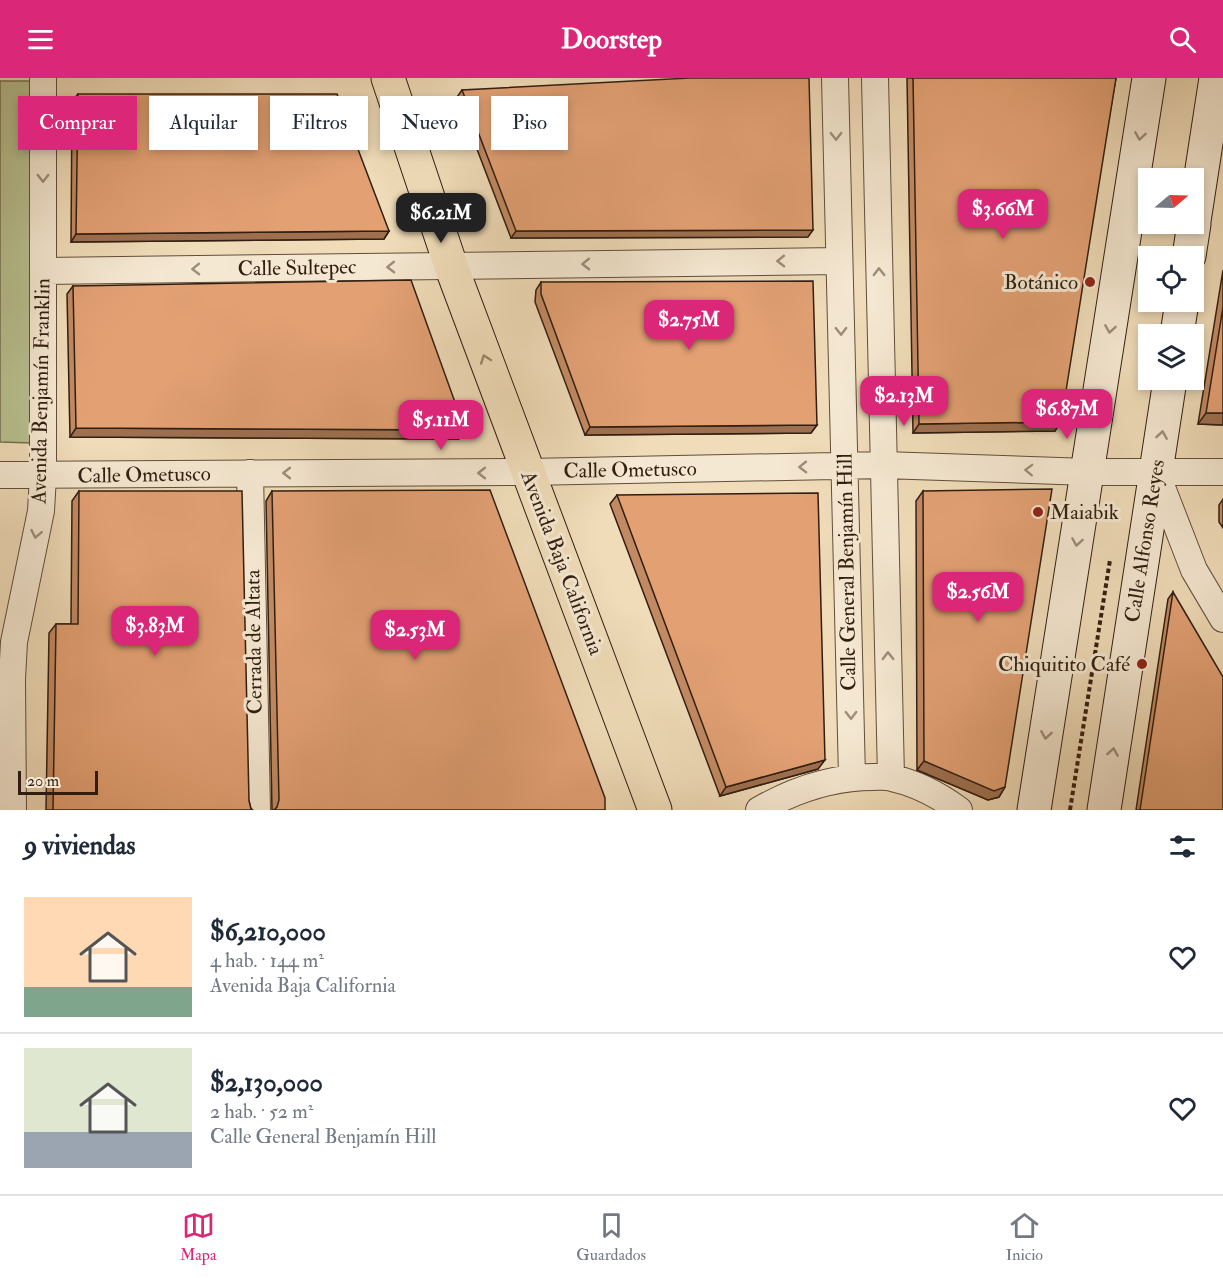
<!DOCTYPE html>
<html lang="es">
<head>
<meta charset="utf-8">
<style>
	:root { --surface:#fff; --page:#f2f2f3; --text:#1f2937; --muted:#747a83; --line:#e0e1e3; --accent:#db2777 }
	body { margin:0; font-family:"IM FELL Double Pica",serif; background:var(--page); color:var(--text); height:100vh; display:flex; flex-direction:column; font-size:22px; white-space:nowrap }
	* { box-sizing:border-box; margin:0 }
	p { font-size:20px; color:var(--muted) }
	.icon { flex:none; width:33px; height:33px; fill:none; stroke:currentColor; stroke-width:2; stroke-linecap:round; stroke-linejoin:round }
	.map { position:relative; height:732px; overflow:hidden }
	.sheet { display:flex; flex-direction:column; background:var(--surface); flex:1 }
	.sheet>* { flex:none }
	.hud { position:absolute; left:18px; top:18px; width:600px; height:54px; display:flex; gap:12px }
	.needle { width:39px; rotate:71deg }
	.controls { position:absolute; left:1138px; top:90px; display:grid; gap:12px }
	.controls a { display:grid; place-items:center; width:66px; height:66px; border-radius:0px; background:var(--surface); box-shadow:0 3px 9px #0003; font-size:30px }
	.scale { position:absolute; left:18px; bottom:15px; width:80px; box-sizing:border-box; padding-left:6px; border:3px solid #311e11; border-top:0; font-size:16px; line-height:21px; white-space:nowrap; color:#311e11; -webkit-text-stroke:4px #f5e8d2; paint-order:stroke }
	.price { position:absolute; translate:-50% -51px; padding:0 14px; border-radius:12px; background:var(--accent); color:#fff; font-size:20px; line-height:39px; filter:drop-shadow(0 2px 3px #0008) }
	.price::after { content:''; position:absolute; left:50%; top:36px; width:18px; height:14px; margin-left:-9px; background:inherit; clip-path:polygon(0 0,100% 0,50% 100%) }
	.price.on { background:#222; color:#fff }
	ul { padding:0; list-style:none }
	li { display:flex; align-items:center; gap:18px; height:150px; padding:0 24px }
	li+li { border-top:2px solid var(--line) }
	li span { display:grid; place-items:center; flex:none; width:168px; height:120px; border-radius:0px; color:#555 }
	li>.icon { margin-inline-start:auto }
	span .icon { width:72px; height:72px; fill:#fffc; stroke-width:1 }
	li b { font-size:26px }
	h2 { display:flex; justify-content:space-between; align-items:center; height:72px; padding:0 24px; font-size:26px }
	.pill { padding:0 21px; border-radius:0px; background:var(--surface); box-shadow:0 3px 9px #0003; font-size:21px; line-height:54px }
	.pill.on { background:var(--accent); color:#fff }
	header { display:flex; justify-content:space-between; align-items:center; height:78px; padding:0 24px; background:var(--accent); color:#fff; font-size:27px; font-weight:800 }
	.menu { display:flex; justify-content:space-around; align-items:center; height:84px; border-top:2px solid var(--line); background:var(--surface); font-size:16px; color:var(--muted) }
	.menu a { display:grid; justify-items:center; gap:3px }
	.menu .on { color:var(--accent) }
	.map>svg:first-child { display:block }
</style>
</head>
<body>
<header><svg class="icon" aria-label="menu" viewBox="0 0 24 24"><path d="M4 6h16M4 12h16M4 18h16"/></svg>Doorstep<svg class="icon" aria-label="search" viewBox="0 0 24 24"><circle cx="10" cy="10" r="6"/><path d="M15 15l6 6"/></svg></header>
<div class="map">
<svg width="1223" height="732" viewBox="0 0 1223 732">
	<rect width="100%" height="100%" fill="#f0dcb9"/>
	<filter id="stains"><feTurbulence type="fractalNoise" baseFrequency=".00333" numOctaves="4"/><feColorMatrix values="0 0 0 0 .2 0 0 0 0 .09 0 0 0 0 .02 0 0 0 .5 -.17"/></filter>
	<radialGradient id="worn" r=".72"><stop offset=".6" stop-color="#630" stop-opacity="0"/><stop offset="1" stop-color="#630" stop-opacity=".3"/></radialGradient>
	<path fill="#b8c090" stroke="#746f50" stroke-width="1.5" d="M0,3H31L32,365L0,364Z"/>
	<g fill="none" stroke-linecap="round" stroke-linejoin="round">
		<g stroke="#614e3b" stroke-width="28">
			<path id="minor" d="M835,0L852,699
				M875,0L891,699
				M43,193L839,183
				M1156,394L1194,492L1223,541
				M250,395L257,732
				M0,397L528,394L883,387L1088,394H1223
				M13,732L12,601L14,564L41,433L43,398V0
				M759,732C794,712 833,699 873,699C879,699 886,698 892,700C915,705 940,718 959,732"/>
		</g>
		<g stroke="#311e11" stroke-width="35">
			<path id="secondary" d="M1194,143L1216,0
				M1189,178L1194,146
				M1177,256L1182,224
				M1034,732L1149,0
				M1104,732L1170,302"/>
		</g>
		<g stroke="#311e11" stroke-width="35">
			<path id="primary" d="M388,0L451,188L655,732"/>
		</g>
		<path stroke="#311e11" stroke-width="4" stroke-dasharray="4.5 3" stroke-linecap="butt" d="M1140,294L1146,254
			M1070,732L1110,482"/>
		<use href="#minor" stroke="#f5e8d2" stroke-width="26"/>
		<use href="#secondary" stroke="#f5e8d2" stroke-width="33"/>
		<use href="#primary" stroke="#f0dcb9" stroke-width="33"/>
	</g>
	<path fill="#c28a63" stroke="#311e11" stroke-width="1.5" d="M907,0H1116L1055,353L913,355Z
		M462,12L808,159L511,160L457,19Z
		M78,16L389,153L384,161L71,164L72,23Z
		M1223,192V347L1198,346Z
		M541,204L817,347L811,355L585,357L535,224L536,212Z
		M73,208L459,361L70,359L67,216Z
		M79,413L249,723L251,731L253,732H46L49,555L56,546H71L72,423Z
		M272,413L605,732H272L266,423Z
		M923,413L1005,709L999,719L988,722L917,692L916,423Z
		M617,417L818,691L720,718L610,426Z
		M1223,421V450L1219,444V427Z
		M1173,514L1223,732H1136L1168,521Z"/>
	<path fill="#9e7050" stroke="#311e11" stroke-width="1.5" d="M813,152L808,159L511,160L516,153Z
		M389,153L384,161L71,164L76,156Z
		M1206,335H1223V347L1198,346Z
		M1061,344L1055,353L913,355L919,346Z
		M817,347L811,355L585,357L590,349Z
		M76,350L465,352L459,361L70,359Z
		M825,682L818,691L720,718L726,709Z
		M924,683L1005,709L999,719L988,722L917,692Z"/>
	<path fill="#e2a073" stroke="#311e11" stroke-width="1.5" d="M690,0H809L813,152L516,153L462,12Z
		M913,0H1116L1061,344L919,346Z
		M78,16H337L389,153L76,156Z
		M411,202L465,352L76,350L73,208Z
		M813,203L817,347L590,349L541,216V204Z
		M1223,229V335H1206Z
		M1052,411L1005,709L994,713L924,683L923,413Z
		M490,412L605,720V732H274L277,729L279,722L272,413Z
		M79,413H242L249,723L251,731L253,732H53L56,546H78Z
		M818,415L825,682L726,709L617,417Z
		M1173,514L1223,599V732H1140Z"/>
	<defs><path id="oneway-chevron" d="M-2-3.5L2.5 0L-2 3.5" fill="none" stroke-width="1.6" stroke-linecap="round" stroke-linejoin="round" transform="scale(1.5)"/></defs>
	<g stroke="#9d8d7b">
		<use href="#oneway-chevron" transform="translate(836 58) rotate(89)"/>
		<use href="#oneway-chevron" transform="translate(1140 58) rotate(99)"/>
		<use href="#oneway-chevron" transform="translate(43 100) rotate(90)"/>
		<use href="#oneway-chevron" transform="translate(781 183) rotate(179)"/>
		<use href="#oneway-chevron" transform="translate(586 186) rotate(179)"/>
		<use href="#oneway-chevron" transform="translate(391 189) rotate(179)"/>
		<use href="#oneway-chevron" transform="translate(196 191) rotate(179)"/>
		<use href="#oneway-chevron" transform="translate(879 194) rotate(-91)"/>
		<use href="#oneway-chevron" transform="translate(1110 251) rotate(99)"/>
		<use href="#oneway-chevron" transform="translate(841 253) rotate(89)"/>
		<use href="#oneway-chevron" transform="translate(1162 357) rotate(-81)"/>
		<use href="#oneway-chevron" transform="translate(803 389) rotate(179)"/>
		<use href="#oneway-chevron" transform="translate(1029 392) rotate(-178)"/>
		<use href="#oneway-chevron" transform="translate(287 395) rotate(180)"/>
		<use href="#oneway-chevron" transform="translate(482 395) rotate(180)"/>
		<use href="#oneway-chevron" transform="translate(36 456) rotate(101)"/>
		<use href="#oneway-chevron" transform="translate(1077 464) rotate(99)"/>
		<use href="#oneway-chevron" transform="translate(888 578) rotate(-91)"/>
		<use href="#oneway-chevron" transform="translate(851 637) rotate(89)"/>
		<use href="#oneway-chevron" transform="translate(1046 657) rotate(99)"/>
		<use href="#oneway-chevron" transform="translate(1113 674) rotate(-81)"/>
	</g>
	<use stroke="#9a866d" href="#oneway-chevron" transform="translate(485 281) rotate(-110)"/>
	<g fill="#8f2418" stroke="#f5e8d2" stroke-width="2">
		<circle cx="1090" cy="204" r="6"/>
		<circle cx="1038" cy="434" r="6"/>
		<circle cx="1142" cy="586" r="6"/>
	</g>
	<g text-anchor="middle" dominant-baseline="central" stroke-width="6" stroke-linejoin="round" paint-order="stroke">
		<g font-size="21" fill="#311e11" stroke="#f5e8d2">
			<text transform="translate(297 190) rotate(-1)">Calle Sultepec</text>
			<text transform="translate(41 313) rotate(-89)">Avenida Benjamín Franklin</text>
			<text transform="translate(630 392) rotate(-1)">Calle Ometusco</text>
			<text transform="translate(144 397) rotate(-1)">Calle Ometusco</text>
			<text transform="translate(1145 463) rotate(-81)">Calle Alfonso Reyes</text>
			<text transform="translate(562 485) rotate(69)">Avenida Baja California</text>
			<text transform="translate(847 494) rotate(-91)">Calle General Benjamín Hill</text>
			<text transform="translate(254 564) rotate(-91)">Cerrada de Altata</text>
		</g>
		<g font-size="21" fill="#311e11" stroke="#f5e8d2" text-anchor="end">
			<text x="1078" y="204">Botánico</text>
			<text x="1050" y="434" text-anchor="start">Maiabik</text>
			<text x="1130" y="586">Chiquitito Café</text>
		</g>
	</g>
	<rect width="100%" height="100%" filter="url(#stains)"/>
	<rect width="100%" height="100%" fill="url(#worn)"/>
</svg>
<div class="controls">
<a><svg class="needle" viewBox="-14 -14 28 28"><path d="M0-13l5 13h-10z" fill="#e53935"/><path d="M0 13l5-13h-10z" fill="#747a83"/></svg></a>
<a><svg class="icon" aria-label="locate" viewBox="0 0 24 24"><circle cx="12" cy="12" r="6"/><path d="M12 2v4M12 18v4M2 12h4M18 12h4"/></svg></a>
<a><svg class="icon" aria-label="layers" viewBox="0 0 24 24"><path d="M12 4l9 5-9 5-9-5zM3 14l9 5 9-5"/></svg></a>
</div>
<div class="scale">20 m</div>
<b class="price" style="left:1003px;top:162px">$3.66M</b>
<b class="price on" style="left:441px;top:166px">$6.21M</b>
<b class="price" style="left:689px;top:273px">$2.75M</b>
<b class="price" style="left:904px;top:349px">$2.13M</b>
<b class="price" style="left:1067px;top:362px">$6.87M</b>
<b class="price" style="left:441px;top:373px">$5.11M</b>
<b class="price" style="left:978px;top:545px">$2.56M</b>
<b class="price" style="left:155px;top:579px">$3.83M</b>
<b class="price" style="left:415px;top:583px">$2.53M</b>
<div class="hud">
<a class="pill on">Comprar</a>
<a class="pill">Alquilar</a>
<a class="pill">Filtros</a>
<a class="pill">Nuevo</a>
<a class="pill">Piso</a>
</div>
</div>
<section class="sheet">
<h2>9 viviendas<svg class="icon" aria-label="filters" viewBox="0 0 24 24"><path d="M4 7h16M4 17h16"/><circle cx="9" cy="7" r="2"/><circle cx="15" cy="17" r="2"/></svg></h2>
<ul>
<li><span style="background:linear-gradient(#ffd9b3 75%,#7fa58c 0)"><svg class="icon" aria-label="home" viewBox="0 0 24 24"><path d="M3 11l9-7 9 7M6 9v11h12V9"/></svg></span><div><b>$6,210,000</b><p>4 hab. · 144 m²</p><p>Avenida Baja California</p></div><svg class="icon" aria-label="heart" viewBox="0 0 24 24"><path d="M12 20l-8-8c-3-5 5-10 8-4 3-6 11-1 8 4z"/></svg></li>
<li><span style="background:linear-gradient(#dfe7d0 70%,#9aa5b1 0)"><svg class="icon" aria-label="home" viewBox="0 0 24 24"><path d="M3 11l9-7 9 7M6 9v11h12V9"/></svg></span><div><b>$2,130,000</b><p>2 hab. · 52 m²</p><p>Calle General Benjamín Hill</p></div><svg class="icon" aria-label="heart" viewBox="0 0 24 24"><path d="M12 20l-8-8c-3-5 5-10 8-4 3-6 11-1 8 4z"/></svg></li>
</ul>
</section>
<nav class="menu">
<a class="on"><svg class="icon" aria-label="map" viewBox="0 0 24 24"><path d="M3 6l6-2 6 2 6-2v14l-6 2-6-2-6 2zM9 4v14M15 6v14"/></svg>Mapa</a>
<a><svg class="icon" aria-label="saved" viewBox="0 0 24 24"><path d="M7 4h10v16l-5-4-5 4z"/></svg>Guardados</a>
<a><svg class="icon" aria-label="home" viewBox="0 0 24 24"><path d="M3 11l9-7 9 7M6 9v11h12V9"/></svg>Inicio</a>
</nav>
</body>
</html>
